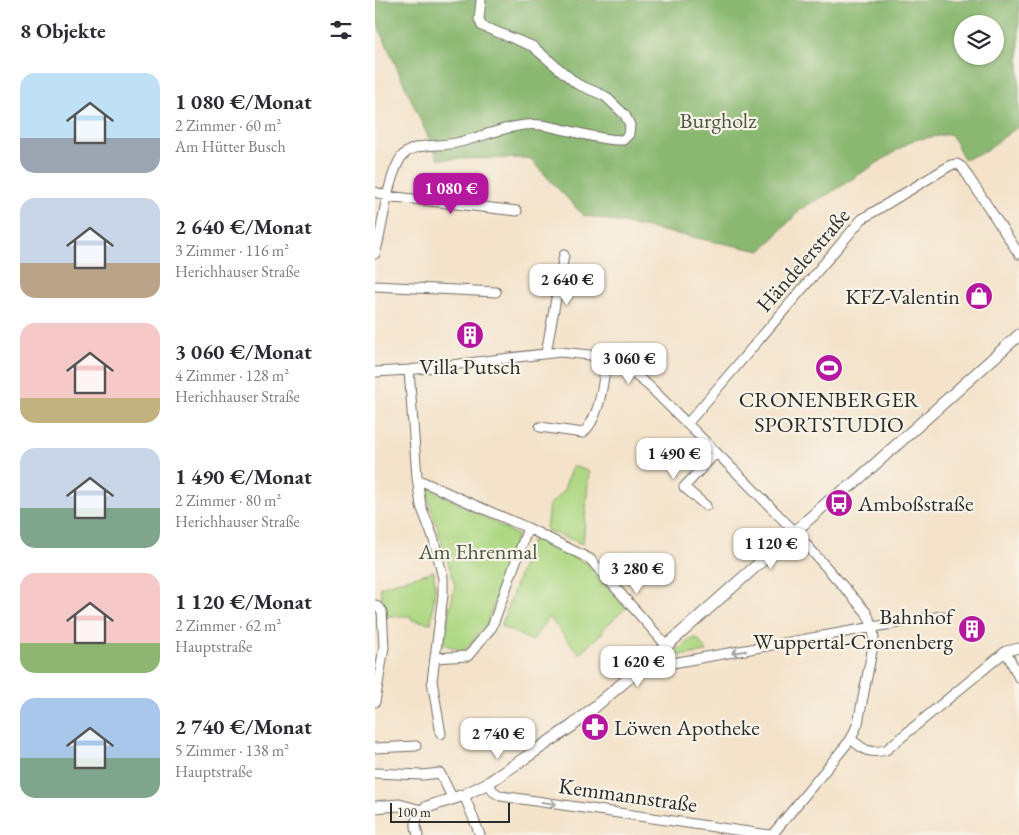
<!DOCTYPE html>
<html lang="de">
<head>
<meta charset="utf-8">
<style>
	:root { --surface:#fff; --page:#f7f7f7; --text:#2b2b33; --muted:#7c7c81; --accent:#b5179e }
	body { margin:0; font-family:"EB Garamond",serif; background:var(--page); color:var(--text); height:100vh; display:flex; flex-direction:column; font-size:19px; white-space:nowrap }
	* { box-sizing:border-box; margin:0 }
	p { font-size:16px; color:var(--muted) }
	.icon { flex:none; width:28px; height:28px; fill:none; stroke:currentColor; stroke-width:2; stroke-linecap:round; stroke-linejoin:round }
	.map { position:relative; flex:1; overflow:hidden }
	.sheet { display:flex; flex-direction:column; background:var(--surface); width:375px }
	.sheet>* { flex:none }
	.fabs { position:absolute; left:579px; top:15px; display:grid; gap:10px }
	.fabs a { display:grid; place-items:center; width:50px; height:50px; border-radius:50%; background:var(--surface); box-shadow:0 1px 4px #0004; font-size:25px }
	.scale { position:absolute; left:15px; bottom:12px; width:120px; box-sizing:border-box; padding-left:5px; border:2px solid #2b2b2b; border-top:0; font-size:14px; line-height:18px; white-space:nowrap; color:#2b2b2b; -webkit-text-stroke:4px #f7f3e8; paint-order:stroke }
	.price { position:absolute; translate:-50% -42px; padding:0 11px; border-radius:10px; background:#fff; color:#222; font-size:16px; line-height:32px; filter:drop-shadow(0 1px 2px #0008) }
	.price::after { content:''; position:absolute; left:50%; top:30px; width:15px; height:11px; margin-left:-8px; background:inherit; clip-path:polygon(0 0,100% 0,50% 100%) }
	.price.selected { background:var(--accent); color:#fff }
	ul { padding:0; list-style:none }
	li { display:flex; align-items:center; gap:15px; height:125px; padding:0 20px }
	li span { display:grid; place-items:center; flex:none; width:140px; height:100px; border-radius:15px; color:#555 }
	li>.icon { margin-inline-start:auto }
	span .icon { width:60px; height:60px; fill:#fffc; stroke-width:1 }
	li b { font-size:21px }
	h2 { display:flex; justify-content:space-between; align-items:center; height:60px; padding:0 20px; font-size:21px }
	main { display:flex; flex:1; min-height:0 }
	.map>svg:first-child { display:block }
</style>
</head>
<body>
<main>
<section class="sheet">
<h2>8 Objekte<svg class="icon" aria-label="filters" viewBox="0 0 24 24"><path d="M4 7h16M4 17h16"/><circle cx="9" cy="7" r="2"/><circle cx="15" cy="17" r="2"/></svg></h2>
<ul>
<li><span style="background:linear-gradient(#bfe0f5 65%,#9aa5b1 0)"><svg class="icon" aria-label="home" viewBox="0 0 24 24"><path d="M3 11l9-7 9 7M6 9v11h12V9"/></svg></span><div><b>1 080 €/Monat</b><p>2 Zimmer · 60 m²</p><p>Am Hütter Busch</p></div></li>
<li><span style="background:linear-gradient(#c9d6e8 65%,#b9a48a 0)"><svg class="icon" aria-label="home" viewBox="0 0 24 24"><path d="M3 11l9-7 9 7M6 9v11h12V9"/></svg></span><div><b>2 640 €/Monat</b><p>3 Zimmer · 116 m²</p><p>Herichhauser Straße</p></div></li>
<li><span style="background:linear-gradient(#f6c9c9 75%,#c2b280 0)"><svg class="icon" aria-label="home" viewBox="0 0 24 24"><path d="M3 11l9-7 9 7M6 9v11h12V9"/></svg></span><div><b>3 060 €/Monat</b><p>4 Zimmer · 128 m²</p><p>Herichhauser Straße</p></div></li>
<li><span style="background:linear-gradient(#c9d6e8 60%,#7fa58c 0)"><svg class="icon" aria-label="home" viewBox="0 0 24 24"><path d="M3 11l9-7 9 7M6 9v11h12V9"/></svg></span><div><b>1 490 €/Monat</b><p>2 Zimmer · 80 m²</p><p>Herichhauser Straße</p></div></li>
<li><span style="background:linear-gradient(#f6c9c9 70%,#8fb573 0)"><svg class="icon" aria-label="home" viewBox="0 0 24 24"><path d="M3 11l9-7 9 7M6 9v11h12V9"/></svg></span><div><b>1 120 €/Monat</b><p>2 Zimmer · 62 m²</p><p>Hauptstraße</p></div></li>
<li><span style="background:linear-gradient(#a9c7e8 60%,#7fa58c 0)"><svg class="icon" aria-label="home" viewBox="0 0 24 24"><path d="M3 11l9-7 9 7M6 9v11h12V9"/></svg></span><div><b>2 740 €/Monat</b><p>5 Zimmer · 138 m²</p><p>Hauptstraße</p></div></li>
</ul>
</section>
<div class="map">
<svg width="644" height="835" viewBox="0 0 644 835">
	<rect width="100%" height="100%" fill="#f7f3e8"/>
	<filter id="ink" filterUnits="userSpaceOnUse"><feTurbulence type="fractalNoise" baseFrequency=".02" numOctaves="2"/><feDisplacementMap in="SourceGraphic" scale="10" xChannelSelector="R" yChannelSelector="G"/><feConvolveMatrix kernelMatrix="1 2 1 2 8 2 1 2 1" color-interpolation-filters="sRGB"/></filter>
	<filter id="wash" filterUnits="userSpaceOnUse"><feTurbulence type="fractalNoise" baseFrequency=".0096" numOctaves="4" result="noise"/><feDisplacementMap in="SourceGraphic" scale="20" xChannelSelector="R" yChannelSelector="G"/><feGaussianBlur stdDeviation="1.12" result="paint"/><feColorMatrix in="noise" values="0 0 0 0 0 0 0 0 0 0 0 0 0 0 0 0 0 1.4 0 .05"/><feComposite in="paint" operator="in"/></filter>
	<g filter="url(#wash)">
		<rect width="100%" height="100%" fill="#f4e3ca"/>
		<path fill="#aed883" stroke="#6c8257" d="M197,466L214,471L208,544L171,530L174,505L188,492Z
			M49,485L142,535L112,624L89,651L68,644L80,585Z
			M158,537L211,563L251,608L228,629V632L204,654L174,617L157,641L126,626Z
			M59,571L60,589L56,623L36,620V616H10L5,587Z
			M322,638L332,652L300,656L299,653L315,639Z"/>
		<path fill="#8ab871" stroke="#5a724e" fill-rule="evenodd" d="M0,0H644V126L607,153L589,159L576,134L538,140L457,192L427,208L386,251L208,215L154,158L63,159L0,19ZM588,24H620V56H588Z"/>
	</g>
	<g filter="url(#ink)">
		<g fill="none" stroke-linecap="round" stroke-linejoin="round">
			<g stroke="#716b63" stroke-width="11">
				<path id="minor" d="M0,192L12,196L142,211
					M0,254C9,225 10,186 25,159C28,154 34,150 40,148C53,144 68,146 81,143C109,137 137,122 166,125C194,129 220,140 248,140L254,134L255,125L250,115L230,96L202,84L157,46L107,26L104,19L106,0
					M0,286L121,292
					M171,353L189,255
					M34,370L42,477L46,506L59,540L68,578V595L57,681L66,734
					M0,372L34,370L185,352L215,355L232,360L255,371L274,386L371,482L420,532L491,612L498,627L499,641L483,723L476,739L397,835
					M312,424L487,219L576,165L582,164L587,167L644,254
					M165,427L208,433C226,416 227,384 232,360
					M42,479L95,503L153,528L215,559L292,646
					M331,506L309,487L341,453
					M0,605L7,611L9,647L0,702
					M631,651L644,678
					M280,656L285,661L292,664L498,627L568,616
					M60,658L93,656L117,627L153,528
					M476,739C489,750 493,754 511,750L631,651L644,648
					M0,748L41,746
					M0,773L47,775L65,773L78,799
					M113,783L119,792L126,796L395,835
					M89,795L105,835
					M43,835C40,827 40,818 46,811"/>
			</g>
			<g stroke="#716b63" stroke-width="13">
				<path id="major" d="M0,807L24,805L46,811L52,807L89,795L113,783L197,726L280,656L453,502L479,483L644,335"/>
			</g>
			<use href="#minor" stroke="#fff" stroke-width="9"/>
			<use href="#major" stroke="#fff" stroke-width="11"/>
		</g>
		<defs><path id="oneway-shaft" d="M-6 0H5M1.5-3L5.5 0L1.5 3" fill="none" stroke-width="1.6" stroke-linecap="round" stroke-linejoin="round" transform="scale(1.25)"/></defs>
		<g stroke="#a0a0a0">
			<use href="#oneway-shaft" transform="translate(364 652) rotate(170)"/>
			<use href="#oneway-shaft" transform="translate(174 803) rotate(8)"/>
		</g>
	</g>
	<defs>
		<g id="shop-disc" transform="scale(1.4375)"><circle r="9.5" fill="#b5179e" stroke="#f7f3e8"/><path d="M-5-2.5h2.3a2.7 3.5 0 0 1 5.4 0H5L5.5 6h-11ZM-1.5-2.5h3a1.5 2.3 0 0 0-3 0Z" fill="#fff"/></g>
		<g id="building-disc" transform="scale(1.4375)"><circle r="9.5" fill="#b5179e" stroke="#f7f3e8"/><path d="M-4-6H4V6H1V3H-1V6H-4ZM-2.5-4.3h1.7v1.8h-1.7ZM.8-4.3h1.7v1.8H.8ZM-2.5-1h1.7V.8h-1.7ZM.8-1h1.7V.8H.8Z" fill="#fff"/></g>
		<g id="stadium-disc" transform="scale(1.4375)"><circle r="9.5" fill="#b5179e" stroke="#f7f3e8"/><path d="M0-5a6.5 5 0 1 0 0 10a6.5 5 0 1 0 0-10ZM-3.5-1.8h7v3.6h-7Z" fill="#fff"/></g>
		<g id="bus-disc" transform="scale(1.4375)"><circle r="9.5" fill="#b5179e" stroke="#f7f3e8"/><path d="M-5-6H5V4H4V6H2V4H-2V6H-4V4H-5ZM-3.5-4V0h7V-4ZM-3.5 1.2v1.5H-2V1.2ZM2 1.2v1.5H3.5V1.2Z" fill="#fff"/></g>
		<g id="pharmacy-disc" transform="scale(1.4375)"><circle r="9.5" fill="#b5179e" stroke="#f7f3e8"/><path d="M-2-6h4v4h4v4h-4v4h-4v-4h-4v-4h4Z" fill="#fff"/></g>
	</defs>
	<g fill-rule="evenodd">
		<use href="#shop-disc" x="604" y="296"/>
		<use href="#building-disc" x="95" y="335"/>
		<use href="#stadium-disc" x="454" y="368"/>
		<use href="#bus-disc" x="464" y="503"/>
		<use href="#building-disc" x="597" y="629"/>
		<use href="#pharmacy-disc" x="220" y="727"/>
	</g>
	<g text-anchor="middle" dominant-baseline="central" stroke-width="4.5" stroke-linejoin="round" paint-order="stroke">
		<g font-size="22" fill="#4c5641" stroke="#f7f3e8">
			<text x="343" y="120">Burgholz</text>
			<text x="103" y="551">Am Ehrenmal</text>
		</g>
		<g font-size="22" fill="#2b2b2b" stroke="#f7f3e8">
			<text transform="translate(428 260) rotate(-49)">Händelerstraße</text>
			<text transform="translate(253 795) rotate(8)">Kemmannstraße</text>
		</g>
		<g font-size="22" fill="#2b2b2b" stroke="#f7f3e8" text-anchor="end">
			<text x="585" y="296">KFZ-Valentin</text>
			<text x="95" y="366" text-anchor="middle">Villa Putsch</text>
			<text x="454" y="399" text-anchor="middle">CRONENBERGER<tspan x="454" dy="25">SPORTSTUDIO</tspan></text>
			<text x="483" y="503" text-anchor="start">Amboßstraße</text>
			<text x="578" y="616">Bahnhof<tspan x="578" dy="25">Wuppertal-Cronenberg</tspan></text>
			<text x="239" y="727" text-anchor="start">Löwen Apotheke</text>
		</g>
	</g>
</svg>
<div class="fabs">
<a><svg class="icon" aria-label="layers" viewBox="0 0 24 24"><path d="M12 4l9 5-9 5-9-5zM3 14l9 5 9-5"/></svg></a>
</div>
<div class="scale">100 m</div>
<b class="price selected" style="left:76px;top:215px">1 080 €</b>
<b class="price" style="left:192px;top:306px">2 640 €</b>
<b class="price" style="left:254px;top:385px">3 060 €</b>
<b class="price" style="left:299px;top:480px">1 490 €</b>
<b class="price" style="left:396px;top:570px">1 120 €</b>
<b class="price" style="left:262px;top:595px">3 280 €</b>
<b class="price" style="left:263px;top:688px">1 620 €</b>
<b class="price" style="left:123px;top:760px">2 740 €</b>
</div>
</main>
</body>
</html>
